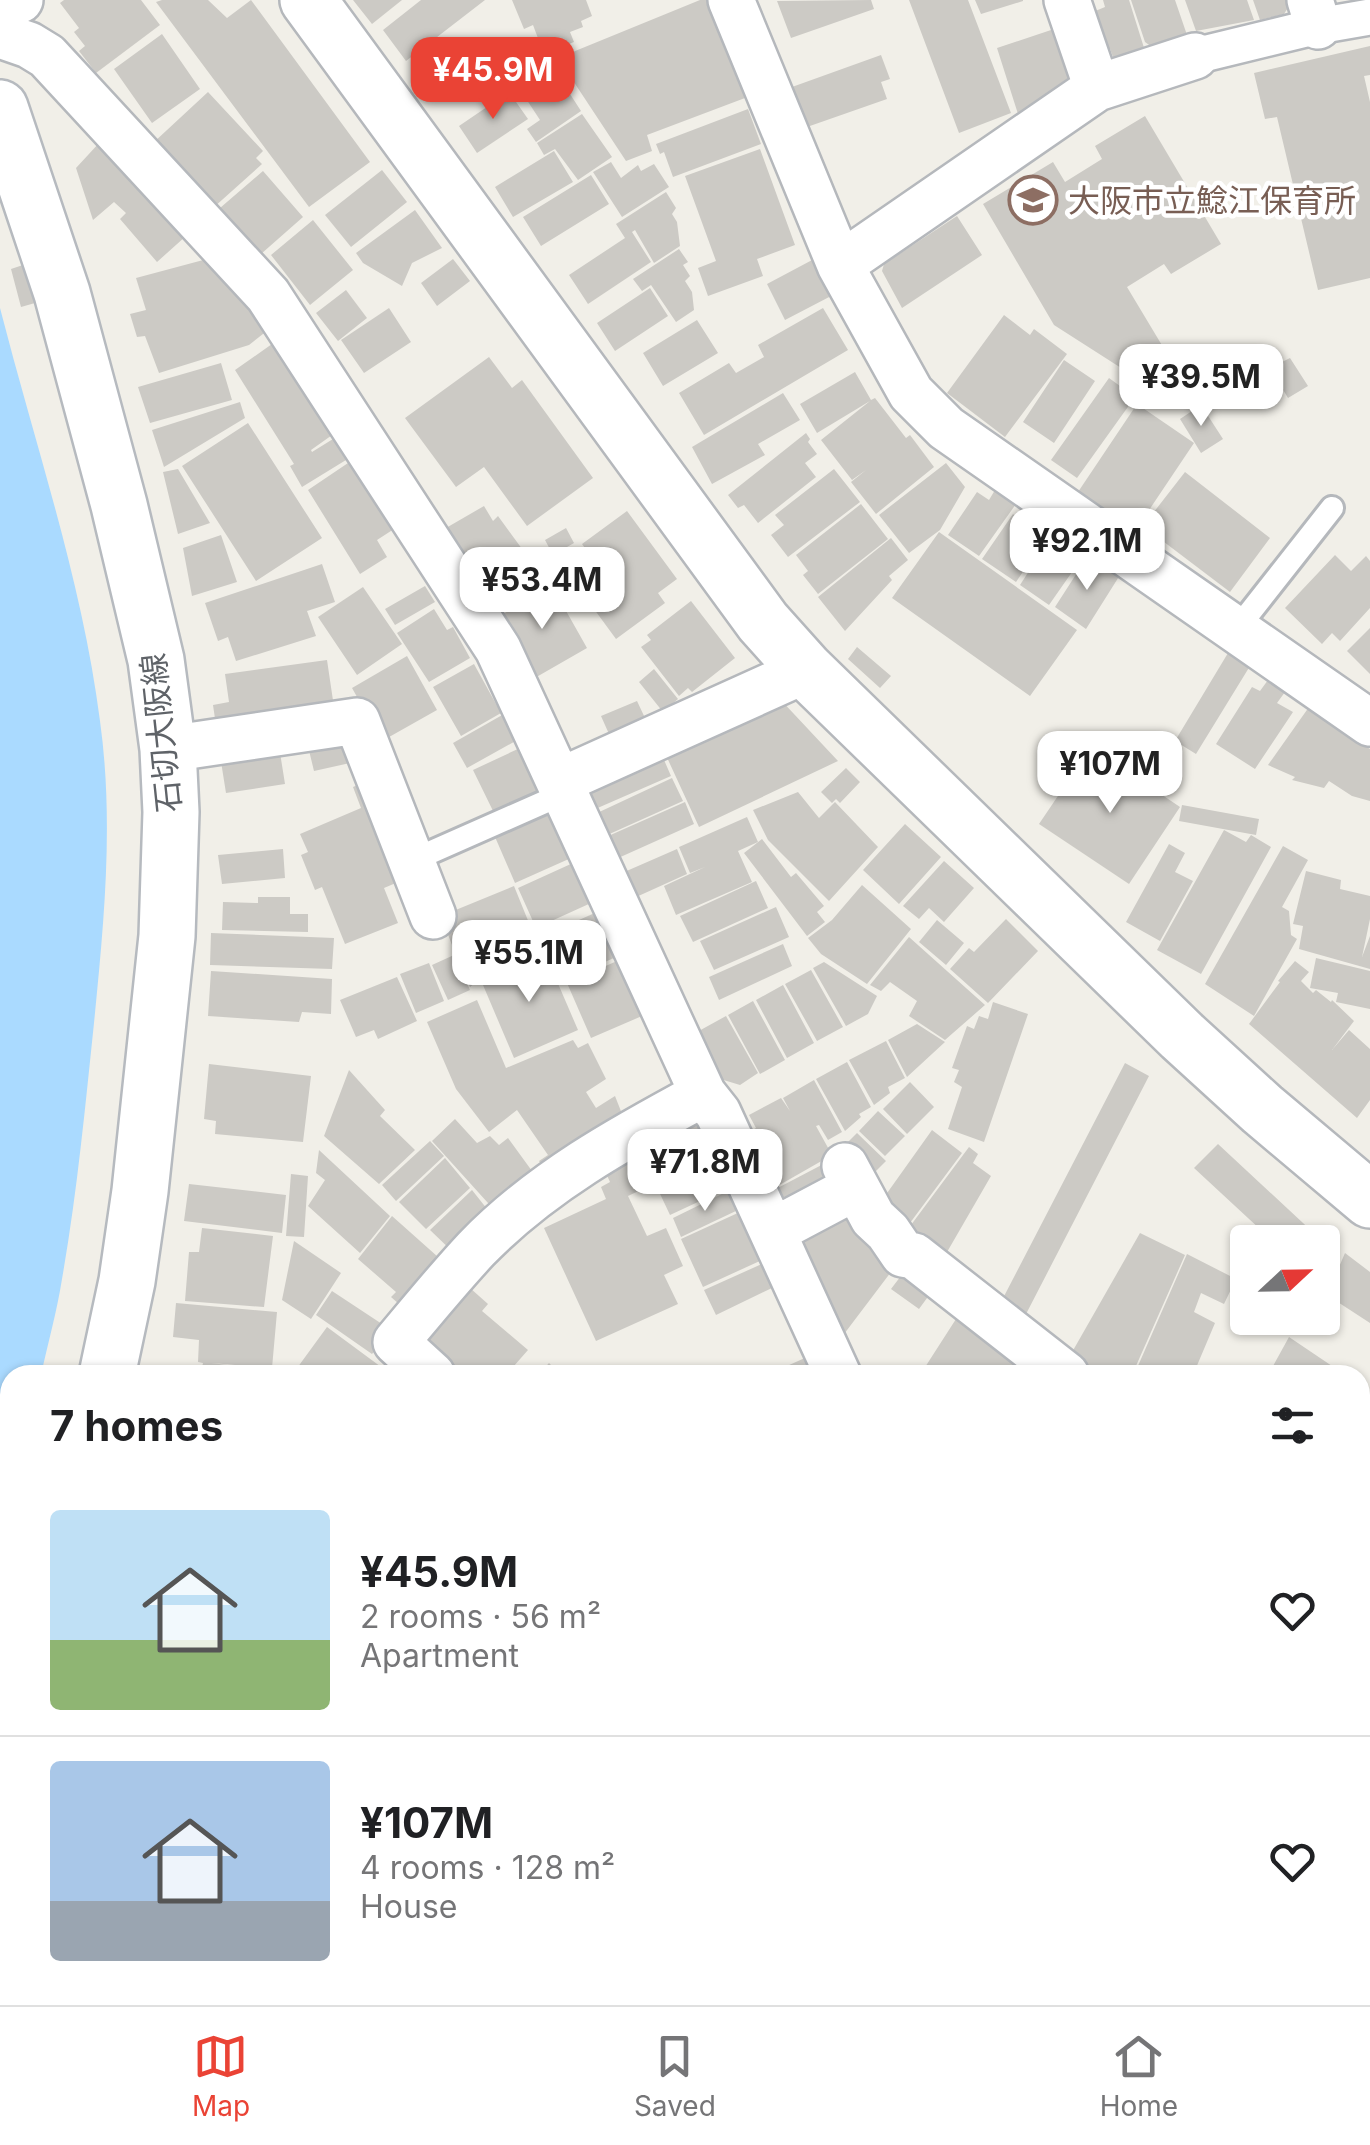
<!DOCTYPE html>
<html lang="en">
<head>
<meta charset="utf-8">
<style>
	:root { --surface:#fff; --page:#f2f2f2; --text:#202124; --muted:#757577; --line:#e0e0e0; --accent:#ea4335 }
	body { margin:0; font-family:Inter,"Noto Sans JP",sans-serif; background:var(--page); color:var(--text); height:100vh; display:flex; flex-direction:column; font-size:38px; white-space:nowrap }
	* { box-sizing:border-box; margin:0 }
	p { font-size:32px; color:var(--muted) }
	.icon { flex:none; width:55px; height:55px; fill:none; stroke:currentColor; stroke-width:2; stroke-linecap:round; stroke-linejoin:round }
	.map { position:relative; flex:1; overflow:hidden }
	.sheet { position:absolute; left:0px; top:1365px; width:1370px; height:640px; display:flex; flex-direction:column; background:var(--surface); border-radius:30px 30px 0 0; box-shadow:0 2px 8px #0004 }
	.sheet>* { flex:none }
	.needle { width:65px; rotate:68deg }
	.fabs { position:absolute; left:1230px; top:1225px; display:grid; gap:20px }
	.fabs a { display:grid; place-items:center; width:110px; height:110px; border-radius:10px; background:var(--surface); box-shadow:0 2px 8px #0004; font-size:50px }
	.price { position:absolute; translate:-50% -85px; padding:0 22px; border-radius:20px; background:#fff; color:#222; font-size:32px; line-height:65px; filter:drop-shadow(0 2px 5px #0008) }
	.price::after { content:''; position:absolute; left:50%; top:60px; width:30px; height:22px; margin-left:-15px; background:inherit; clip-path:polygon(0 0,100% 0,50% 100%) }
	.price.active { background:var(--accent); color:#fff }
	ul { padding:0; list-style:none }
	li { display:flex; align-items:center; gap:30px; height:250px; padding:0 50px }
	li+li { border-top:2px solid var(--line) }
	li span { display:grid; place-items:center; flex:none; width:280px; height:200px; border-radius:10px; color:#555 }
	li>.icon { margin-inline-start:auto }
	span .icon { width:120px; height:120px; fill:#fffc; stroke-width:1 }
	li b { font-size:42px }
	h2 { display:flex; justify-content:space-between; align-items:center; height:120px; padding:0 50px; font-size:42px }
	.tab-bar { display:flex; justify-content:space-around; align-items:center; height:140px; border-top:2px solid var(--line); background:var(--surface); font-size:28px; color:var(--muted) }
	.tab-bar a { display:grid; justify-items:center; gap:5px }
	.tab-bar .active { color:var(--accent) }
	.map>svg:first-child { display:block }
</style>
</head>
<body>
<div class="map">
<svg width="1370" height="2005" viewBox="0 0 1370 2005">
	<rect width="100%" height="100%" fill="#f1efe8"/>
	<path fill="#aadaff" d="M0,308C35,445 82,580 100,721C114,822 104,922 94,1023C85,1109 77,1194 62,1279C57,1311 48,1343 41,1375H10V1495L0,1526Z"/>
	<path fill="#cccac5" d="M64,0H141L160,25L96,73L79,51L85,46L74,32L79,28L60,3Z
		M162,0H208L227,18L251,0L370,162L309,207L156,2Z
		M353,0H402L372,24Z
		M421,0H485L406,61L383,30Z
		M512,0H586L592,16L581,21L583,27L570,32L574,42L544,54L533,25L524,29Z
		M700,0H710L745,98L647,135L652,151L626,161L558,58Z
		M871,0L874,9L791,38L777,1Z
		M909,0H968L1011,113L959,133Z
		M975,0H1023V1L981,14Z
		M1103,0H1129L1145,51L1115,62L1110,49L1101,52L1088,14L1105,7Z
		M1131,0H1175L1187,35L1152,47L1145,42Z
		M1185,0H1247L1254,20L1196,31Z
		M1253,0H1293L1284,14L1260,20Z
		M1054,29L1073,87L1051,101L1018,114L997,48Z
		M162,34L200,89L152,123L114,69Z
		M1370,46V75L1364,76L1370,102V278L1318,290L1277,117L1265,119L1254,73Z
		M881,55L890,79L881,82L887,99L807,127L792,87Z
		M552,66L581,111L536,142L527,129L540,120L519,88Z
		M208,92L263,151L256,158L262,164L213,208L153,143Z
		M509,92L528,119L477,153L459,126Z
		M748,109L761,144L673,177L664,152L660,154L656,144Z
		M582,114L612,157L578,180L555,149L544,155L537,143Z
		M1145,116L1221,244L1171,274L1164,264L1127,287L1187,387L1168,398L1054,325L983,204L1053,162L1065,182L1102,159L1095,146Z
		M100,142L186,236L157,262L120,219L126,213L114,202L93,220L76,168Z
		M760,149L795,245L757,259L763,276L708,296L698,268L716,261L685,176Z
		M554,151L573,182L513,217L495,187Z
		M611,162L621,178L638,165L641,171L654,164L669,187L622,217L593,172Z
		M382,170L407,202L351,247L325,215Z
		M263,171L303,217L261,254L220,208Z
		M591,175L609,204L541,246L523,217Z
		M666,192L676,208L672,214L677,222L680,246L654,263L635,230L632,232L651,262L588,304L569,275L625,238L616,224Z
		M415,210L442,248L412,263L402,286L363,263L356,253Z
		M957,216L982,255L902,308L882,271L884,264Z
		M313,220L353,270L310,305L271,255Z
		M679,249L688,262L683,265L690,276L685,281L692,292L694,310L676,322L651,285L642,291L633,279Z
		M207,259L268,330L249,345L159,373L145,336L137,337L130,314L146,310L136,278Z
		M453,259L470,281L437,306L421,283Z
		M814,259L833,295L785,320L767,284Z
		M23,265L35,303L21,307L11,269Z
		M650,288L668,316L615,351L597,323Z
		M346,290L367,318L338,341L316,313Z
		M389,308L411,342L364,373L341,340Z
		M823,308L848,350L704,435L679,393L729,363L736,373L764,357L758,345Z
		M1004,315L1030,335L1034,329L1067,354L1005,437L947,393Z
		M697,320L718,353L663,386L643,353Z
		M272,344L335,433L311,450L312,452L333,439L346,460L302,487L290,466L294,464L235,370Z
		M489,357L512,388L522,380L593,478L527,526L484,467L456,487L405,418Z
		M1290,358L1308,386L1288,398L1270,368Z
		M1064,360L1095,381L1054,443L1023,422Z
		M221,363L232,400L150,423L138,387Z
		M855,372L871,400L875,398L906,438L910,435L934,467L876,514L851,482L866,470L852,480L821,440L870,401L817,433L800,404Z
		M1109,378L1135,397L1077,478L1051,460Z
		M783,393L800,420L758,444L765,455L712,484L692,447Z
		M240,402L245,418L164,467L152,430Z
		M1137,404L1194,443L1135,531L1078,492Z
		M1201,405L1223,439L1201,453L1180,419Z
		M248,423L322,538L256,581L182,466Z
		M806,433L810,439L808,442L817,454L805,463L816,477L758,523L744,505L738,508L728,495Z
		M351,461L394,529L377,540L387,557L360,574L308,490Z
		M946,463L965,487L940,530L909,553L879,515Z
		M178,469L210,523L178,534L163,472Z
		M834,469L860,502L788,557L771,535L784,525L775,515Z
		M1185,472L1270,538L1230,592L1143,526Z
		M995,490L1016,504L979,556L948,535L977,492L989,500Z
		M861,504L888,539L818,594L803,575L808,571L796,555Z
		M484,506L493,521L498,516L536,568L500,596L486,579L478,584L446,528Z
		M627,511L677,579L658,593L665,603L616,639L594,609L617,592L582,544Z
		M1028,513L1052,529L1016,582L982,559L1013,514L1022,522Z
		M566,528L574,543L553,555L545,540Z
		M939,532L1077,630L1030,696L892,598Z
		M221,535L237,582L192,596L183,548Z
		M891,538L908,560L889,576L892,580L845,631L818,597Z
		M1065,538L1086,552L1049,605L1020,585L1049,540L1058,546Z
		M1335,555L1351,571L1366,556L1370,561V608L1340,641L1332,633L1322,644L1285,608Z
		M1084,562L1095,570L1101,562L1120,575L1086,629L1055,607Z
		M322,564L335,602L307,611L316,636L236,661L228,637L218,641L205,603Z
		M425,586L435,602L395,625L385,609Z
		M552,586L587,648L533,679L498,617Z
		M363,587L402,644L357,675L318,617Z
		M691,601L735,658L692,692L688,688L679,696L641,647L651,640L647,635Z
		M434,609L447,630L453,627L470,658L429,682L397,633Z
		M1370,628V674L1347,651Z
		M857,647L891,676L880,688L848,659Z
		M1228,653L1250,666L1196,754L1175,741Z
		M407,656L437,710L382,741L352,688Z
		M327,660L335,714L217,732L213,705L229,702L225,674Z
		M474,664L501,713L461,736L433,687Z
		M654,669L678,699L663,712L639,682Z
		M1268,680L1285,692L1277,703L1293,712L1255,769L1216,744L1252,687L1260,691Z
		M779,698L838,761L699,827L664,751L702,741L764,715L760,706Z
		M637,701L645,718L609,734L601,716Z
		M1309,707L1370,749V801L1352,796L1329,781L1324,788L1292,780L1295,777L1268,765Z
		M504,714L519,739L467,768L453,743Z
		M352,728L359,761L314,771L306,738Z
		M278,740L285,784L226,793L219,749Z
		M1091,747L1180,807L1129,884L1039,824Z
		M520,748L541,794L495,815L473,770Z
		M661,753L671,776L593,810L583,788Z
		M846,768L860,782L840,803L836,799L832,803L821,792Z
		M672,778L683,801L605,836L595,814Z
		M372,779L410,877L384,888L398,923L345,944L322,887L315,890L301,855L308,852L300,834L361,808L353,787Z
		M798,792L819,818L835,802L878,847L829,901L768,840L753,810Z
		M685,802L694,824L616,859L606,837Z
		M547,805L571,858L515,883L492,830Z
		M1182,805L1259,819L1256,835L1179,821Z
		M747,817L758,842L738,851L752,882L676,915L664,886L705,867L690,873L679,847Z
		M905,824L941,857L899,904L863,870Z
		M1224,830L1246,842L1251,835L1271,847L1201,974L1157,950Z
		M762,839L791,877L796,873L824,906L817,912L825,922L807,936L744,853Z
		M1169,844L1185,853L1175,872L1193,881L1160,941L1126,922Z
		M1283,846L1308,860L1282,907L1289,911L1291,935L1297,939L1254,1016L1205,984Z
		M283,849L285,878L222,884L218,855Z
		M677,849L687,874L634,898L622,873Z
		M944,861L974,888L944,922L929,908L919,919L903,906Z
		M573,863L591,903L536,928L518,888Z
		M1306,871L1341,880L1340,889L1370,896V919L1362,957L1370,936V969L1299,949L1303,926L1293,924Z
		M756,881L768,908L693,942L680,916Z
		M862,885L911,929L867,984L821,954L808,938L832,920Z
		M514,886L529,923L455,953L441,916Z
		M258,897H290V914H308V932L222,930L223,902L258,903Z
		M776,907L789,937L714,970L700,941Z
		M597,912L616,957L565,980L545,935Z
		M1006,919L1038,951L988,1003L950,969L969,948L974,952Z
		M937,920L964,943L946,965L919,942Z
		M514,932L520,945L470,987L457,955Z
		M211,933L334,938L332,969L210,965Z
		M909,937L985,1005L945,1040L909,1016L917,1001L890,982L881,991L870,985Z
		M783,944L792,966L719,1000L709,977Z
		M528,946L539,969L550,965L578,1030L514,1058L483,985Z
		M454,955L470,990L448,1000L432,965Z
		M1316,958L1370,971V1009L1336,1002L1338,993L1310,988Z
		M617,961L642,1016L591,1038L567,983Z
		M1295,961L1309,972L1301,981L1313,993L1316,990L1331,1002L1332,1000L1354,1021L1332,1050L1349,1030L1370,1049V1100L1357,1118L1249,1024L1280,982L1278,981Z
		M824,962L877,996L868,1014L846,1026L813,968Z
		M429,963L444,1001L416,1013L400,974Z
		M811,970L843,1027L817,1041L785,984Z
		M211,971L332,979L331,1014L302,1012L299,1022L208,1016Z
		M397,977L417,1021L378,1039L374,1030L356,1037L340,1000Z
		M783,985L814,1043L787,1058L756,1000Z
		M477,1000L506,1068L573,1040L578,1048L588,1043L606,1079L586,1092L596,1108L615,1096L626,1124L548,1175L539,1161L548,1155L517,1110L489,1132L456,1089L427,1022Z
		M753,1001L785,1060L760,1074L728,1015Z
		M993,1002L1028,1014L984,1142L948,1129L962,1087L954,1082L959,1070L952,1068L967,1026L974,1029L979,1016L988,1019Z
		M726,1016L758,1073L740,1085L717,1078L697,1032Z
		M917,1024L945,1042L907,1077L888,1040Z
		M886,1041L905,1078L888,1087L890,1093L874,1105L849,1060Z
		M847,1062L871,1107L859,1114L861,1117L845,1131L816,1079Z
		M1125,1063L1149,1076L1025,1316L1000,1304Z
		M209,1064L311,1076L303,1142L215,1134L216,1121L204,1119Z
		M349,1070L385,1110L380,1116L415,1150L379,1184L324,1136Z
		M814,1080L842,1132L828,1140L819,1125L816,1126L832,1155L769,1191L761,1177L772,1172L763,1156L758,1159L746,1134L756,1128L749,1115L781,1098L790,1111L783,1098Z
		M910,1082L934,1107L907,1134L883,1109Z
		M692,1109L703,1132L645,1158L637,1144Z
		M878,1111L905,1136L885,1156L859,1131Z
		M455,1119L477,1143L490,1136L499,1145L508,1138L540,1182L497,1213L432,1141Z
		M932,1130L962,1153L907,1227L880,1203Z
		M857,1133L886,1161L868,1179L840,1150Z
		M703,1135L728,1188L670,1215L645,1162Z
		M430,1141L444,1156L396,1201L382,1185Z
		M1218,1144L1332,1250L1322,1262V1242H1274L1194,1168Z
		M969,1147L978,1154L973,1163L991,1176L943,1259L908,1229Z
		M319,1150L390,1216L360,1253L308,1206L325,1180L316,1173Z
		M632,1157L647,1187L628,1196L647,1236L666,1228L683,1266L664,1275L678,1304L596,1341L544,1228L606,1199L601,1187L610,1182L605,1171Z
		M445,1158L470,1188L426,1229L399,1202Z
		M833,1159L847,1184L777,1204L770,1192Z
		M291,1174L308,1176L304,1237L286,1236Z
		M189,1184L286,1195L282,1233L184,1221Z
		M472,1190L495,1219L456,1255L430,1230Z
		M728,1191L738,1210L681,1237L673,1218Z
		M848,1199L894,1268L838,1342L789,1233Z
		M740,1212L762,1260L703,1287L681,1239Z
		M392,1216L447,1265L408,1312L391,1297L396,1292L358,1259Z
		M202,1228L273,1236L264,1307L185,1301L189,1252H199Z
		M1140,1233L1185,1255L1132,1375H1097L1067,1361Z
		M294,1241L341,1273L311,1319L282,1300Z
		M1345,1253L1370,1272V1323L1327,1295Z
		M1187,1254L1236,1279L1224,1304L1201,1293L1194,1312L1215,1323L1193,1375H1134Z
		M764,1263L774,1287L716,1315L704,1290Z
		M910,1264L938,1283L919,1309L891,1289Z
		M461,1280L488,1304L482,1311L528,1350L506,1375H459L440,1358L408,1339Z
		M332,1291L382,1324L390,1314L400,1321L372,1354L316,1315Z
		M176,1303L277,1312L272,1368L211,1363L261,1369L260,1375H200L203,1363L198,1362L199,1340L173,1337Z
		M956,1319L1032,1375H920Z
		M327,1327L392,1375H292Z
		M1289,1337L1332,1366L1330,1369L1339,1375H1268Z
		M807,1357L815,1375H767Z
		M549,1363L561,1375H538Z
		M1370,1492V1596L1360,1589V1508Z
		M1360,1591L1370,1598V1619L1360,1634Z
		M1370,1623V1677L1360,1670V1638Z
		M1360,1689L1370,1693V1754L1360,1747Z
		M1360,1749L1370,1756V1780L1360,1794Z
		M1370,1800V1864L1363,1870L1360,1866V1810Z
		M1370,1963V2005H1327L1325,1995H1360V1968Z
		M95,1995H142L154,2005H86Z
		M160,1995H187L179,2005H172Z
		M286,1995H324L317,2005H300Z
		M349,1995H387L381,2005H364Z
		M403,1995H501L494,2005H397Z
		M524,1995H565L573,2001L571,2005H539Z
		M836,1995H861L851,2005H846Z
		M911,1995H958L949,2005H922Z
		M1027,1995H1059L1070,2005H1017Z
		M1064,1995H1139L1120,2005H1074Z"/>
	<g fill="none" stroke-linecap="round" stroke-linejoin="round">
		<g stroke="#b5b8bc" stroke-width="28">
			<path id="service" d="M1236,630L1332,508
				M411,861L565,793
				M1360,1682L1370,1684
				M1360,1877L1370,1895"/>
		</g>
		<g stroke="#b5b8bc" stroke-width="40">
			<path id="pedestrian" d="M1195,56L1318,26L1370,17"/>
		</g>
		<g stroke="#b5b8bc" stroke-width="50">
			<path id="minor" d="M731,0L840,265L911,393L946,428L1370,723
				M1067,0L1097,88
				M1310,0L1318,26
				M0,10L20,0
				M0,35L29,45L47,56L268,295L498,649L703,1094L718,1113L838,1375
				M840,265L1097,88L1195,56
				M168,749L357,721L433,916
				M560,781L806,670
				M845,1166L873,1218L888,1232L903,1254L914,1256L1066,1375
				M773,1231L856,1187
				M432,1375L396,1342C422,1311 448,1279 476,1249C541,1182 621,1138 703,1094
				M1360,1443L1370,1427
				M1360,1955L1370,1951
				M749,1995L766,2005
				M1202,1995L1206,2005
				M200,2005L209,1995
				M509,2005L516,1995
				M975,2005L985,1995
				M1288,2005L1301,1995"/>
		</g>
		<g stroke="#b5b8bc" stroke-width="60">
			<path id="tertiary" d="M308,0L763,622L806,670L1182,1036L1262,1109L1370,1200"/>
		</g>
		<g stroke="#b6babf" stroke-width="60">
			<path id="secondary" d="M0,108L62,293L119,505L156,660L168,749L171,812L167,936L140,1191L127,1281L107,1375
				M0,1761L10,1695
				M0,1959L3,2005"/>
		</g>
		<use href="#service" stroke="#fff" stroke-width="22"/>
		<use href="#pedestrian" stroke="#fff" stroke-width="35"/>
		<use href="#minor" stroke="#fff" stroke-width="45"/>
		<use href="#tertiary" stroke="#fff" stroke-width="55"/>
		<use href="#secondary" stroke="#fff" stroke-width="55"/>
	</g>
	<defs>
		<g id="school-ring" transform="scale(2.5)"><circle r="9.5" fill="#fff" stroke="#8d6e63" stroke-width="1.5"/><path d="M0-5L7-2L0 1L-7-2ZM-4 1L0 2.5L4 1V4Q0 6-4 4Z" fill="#8d6e63"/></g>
	</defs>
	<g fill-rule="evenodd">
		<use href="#school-ring" x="1033" y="200"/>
	</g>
	<g text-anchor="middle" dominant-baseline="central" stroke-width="9" stroke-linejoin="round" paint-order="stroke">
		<g font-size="32" fill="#785e54" stroke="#fff" text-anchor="start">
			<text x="1068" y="200">大阪市立鯰江保育所</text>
		</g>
		<g font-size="32" fill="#5f6368" stroke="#fff">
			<text transform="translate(161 733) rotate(-96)">石切大阪線</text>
		</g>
	</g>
</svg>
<div class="fabs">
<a><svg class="needle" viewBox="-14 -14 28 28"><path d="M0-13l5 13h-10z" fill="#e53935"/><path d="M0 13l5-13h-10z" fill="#757577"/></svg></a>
</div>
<b class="price active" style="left:493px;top:122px">¥45.9M</b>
<b class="price" style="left:1201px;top:429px">¥39.5M</b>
<b class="price" style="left:1087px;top:593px">¥92.1M</b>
<b class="price" style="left:542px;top:632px">¥53.4M</b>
<b class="price" style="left:1110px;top:816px">¥107M</b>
<b class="price" style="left:529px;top:1005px">¥55.1M</b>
<b class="price" style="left:705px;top:1214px">¥71.8M</b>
<section class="sheet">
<h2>7 homes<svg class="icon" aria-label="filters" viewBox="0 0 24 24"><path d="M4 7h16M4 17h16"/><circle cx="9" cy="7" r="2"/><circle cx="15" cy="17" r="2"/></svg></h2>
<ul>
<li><span style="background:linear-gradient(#bfe0f5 65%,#8fb573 0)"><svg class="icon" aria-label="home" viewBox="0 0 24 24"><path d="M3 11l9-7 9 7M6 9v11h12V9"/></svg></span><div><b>¥45.9M</b><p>2 rooms · 56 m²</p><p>Apartment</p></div><svg class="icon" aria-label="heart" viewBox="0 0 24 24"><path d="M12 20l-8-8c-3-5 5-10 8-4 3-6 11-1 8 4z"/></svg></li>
<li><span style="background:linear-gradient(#a9c7e8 70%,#9aa5b1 0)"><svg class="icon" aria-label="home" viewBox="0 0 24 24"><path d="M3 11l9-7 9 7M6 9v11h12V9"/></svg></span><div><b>¥107M</b><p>4 rooms · 128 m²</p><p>House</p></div><svg class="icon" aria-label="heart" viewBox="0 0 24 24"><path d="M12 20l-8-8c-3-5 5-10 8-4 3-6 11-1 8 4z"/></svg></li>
</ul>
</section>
</div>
<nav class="tab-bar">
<a class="active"><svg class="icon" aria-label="map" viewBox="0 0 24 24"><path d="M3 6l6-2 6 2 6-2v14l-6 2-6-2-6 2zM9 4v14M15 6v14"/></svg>Map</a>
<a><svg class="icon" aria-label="saved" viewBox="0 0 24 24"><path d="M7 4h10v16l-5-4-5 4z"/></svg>Saved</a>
<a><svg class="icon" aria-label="home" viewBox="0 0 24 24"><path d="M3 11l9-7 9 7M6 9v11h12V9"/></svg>Home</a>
</nav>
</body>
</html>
